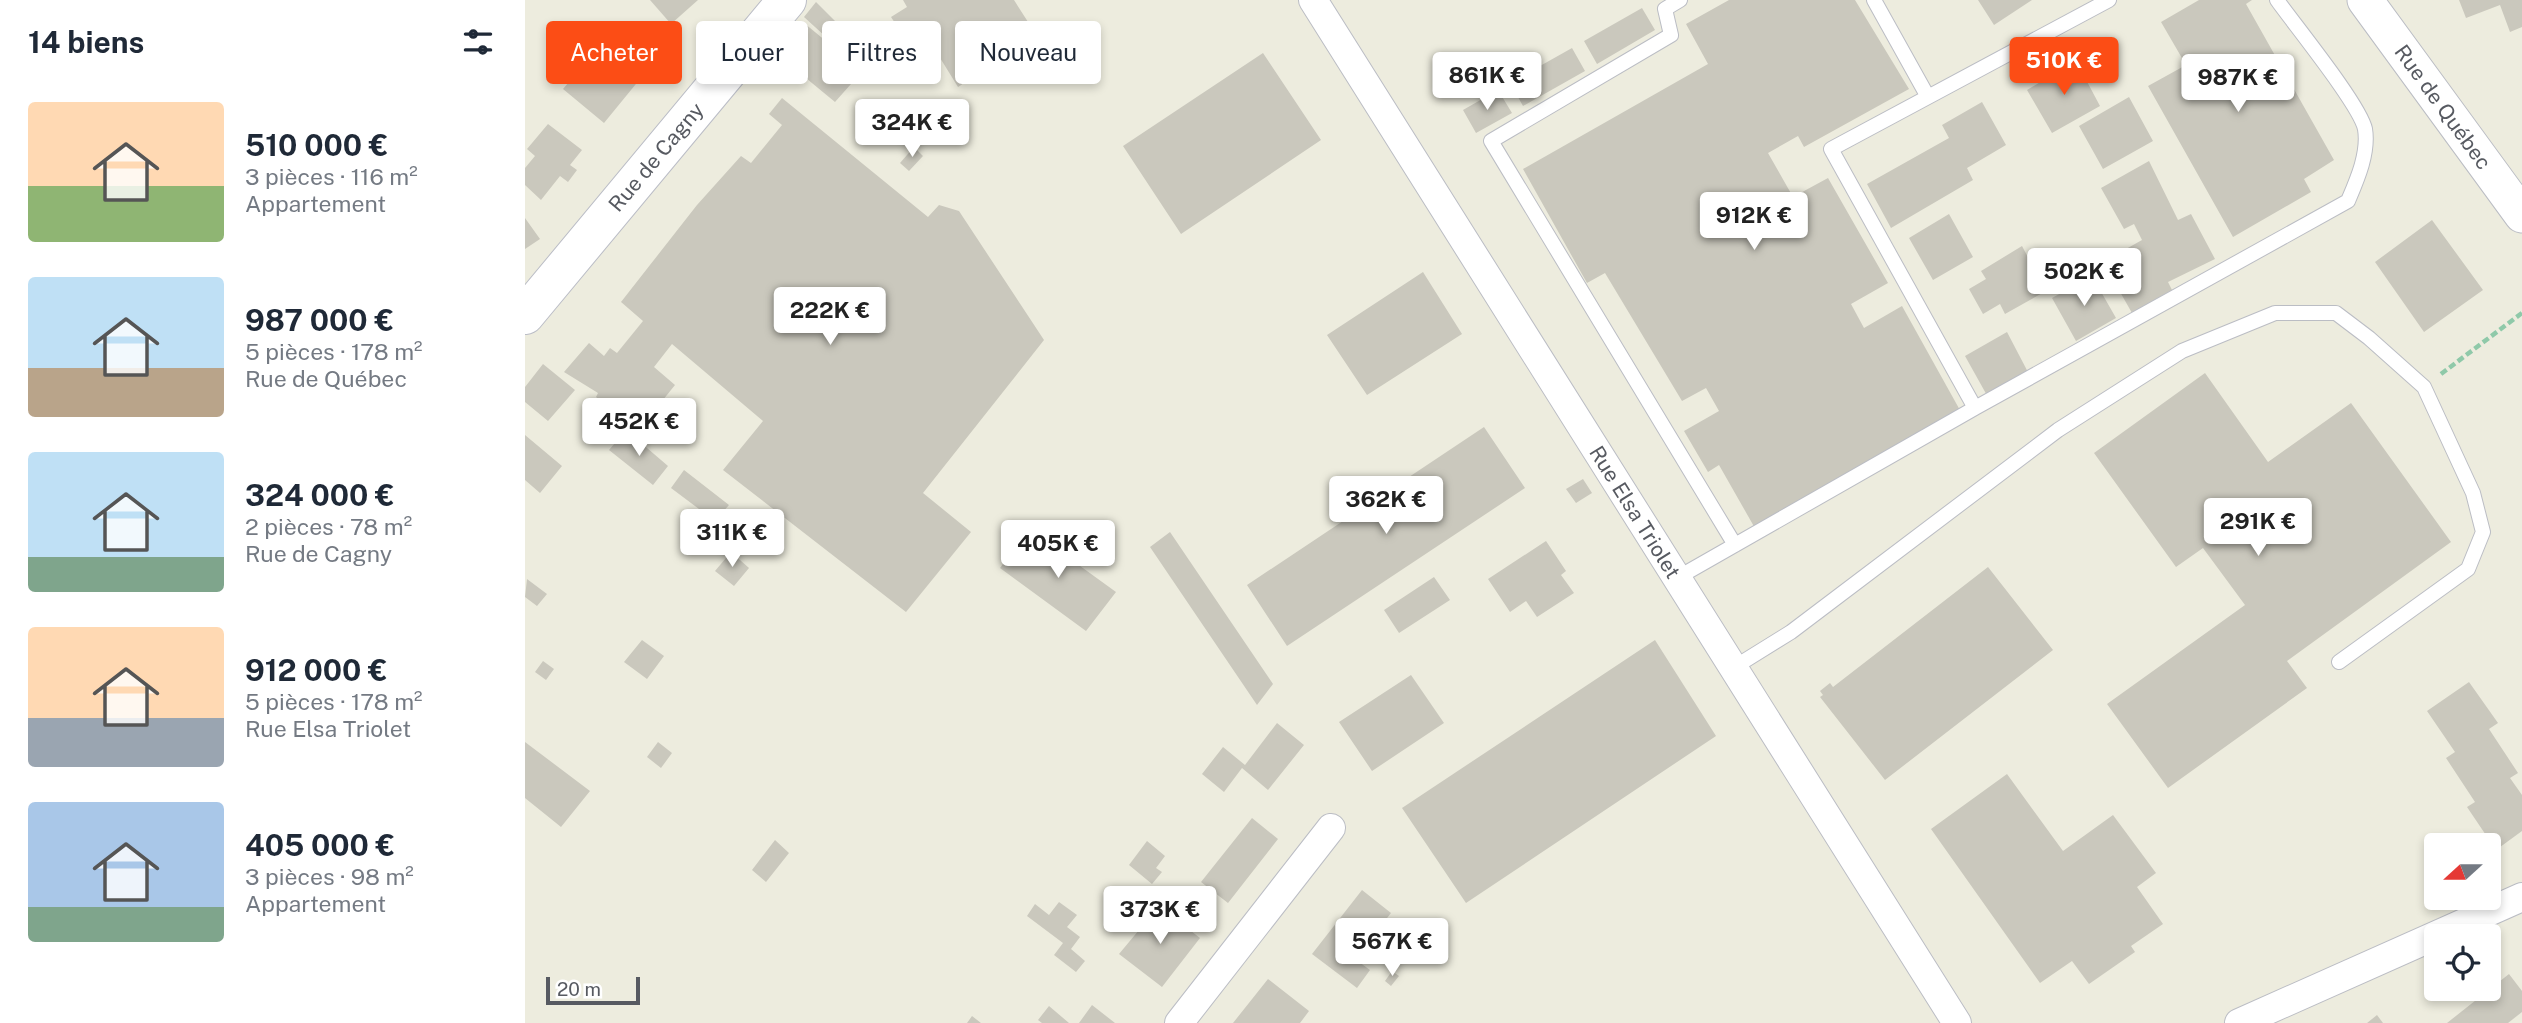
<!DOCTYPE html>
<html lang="fr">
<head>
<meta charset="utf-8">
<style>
	:root { --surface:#fff; --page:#f2f2f3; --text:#1f2937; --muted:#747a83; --accent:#fc4d15 }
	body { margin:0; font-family:"Public Sans",sans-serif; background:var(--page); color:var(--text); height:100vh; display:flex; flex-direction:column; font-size:26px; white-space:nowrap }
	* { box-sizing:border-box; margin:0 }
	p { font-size:23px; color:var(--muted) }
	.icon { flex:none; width:38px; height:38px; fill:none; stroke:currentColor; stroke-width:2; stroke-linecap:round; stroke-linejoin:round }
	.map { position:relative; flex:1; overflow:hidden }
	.panel { display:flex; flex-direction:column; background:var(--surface); width:525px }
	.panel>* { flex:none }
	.guide { position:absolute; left:21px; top:21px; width:665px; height:63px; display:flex; gap:14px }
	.needle { width:46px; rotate:249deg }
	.tools { position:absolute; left:1899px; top:833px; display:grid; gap:14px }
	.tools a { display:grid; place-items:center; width:77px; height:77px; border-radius:7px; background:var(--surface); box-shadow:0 4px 10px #0003; font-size:35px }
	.scale { position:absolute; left:21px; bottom:18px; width:94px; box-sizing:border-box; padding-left:7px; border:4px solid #575a61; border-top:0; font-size:19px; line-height:24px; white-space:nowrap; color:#575a61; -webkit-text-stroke:5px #fff; paint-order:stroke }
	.price { position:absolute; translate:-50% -60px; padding:0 16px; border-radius:7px; background:#fff; color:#222; font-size:23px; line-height:46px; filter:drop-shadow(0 2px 4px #0008) }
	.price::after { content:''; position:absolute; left:50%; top:42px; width:21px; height:16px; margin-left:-10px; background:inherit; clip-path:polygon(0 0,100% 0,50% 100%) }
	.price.active { background:var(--accent); color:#fff }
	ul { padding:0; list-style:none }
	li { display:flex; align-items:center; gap:21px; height:175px; padding:0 28px }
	li span { display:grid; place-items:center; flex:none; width:196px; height:140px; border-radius:7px; color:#555 }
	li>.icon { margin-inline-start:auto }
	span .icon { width:84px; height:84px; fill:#fffc; stroke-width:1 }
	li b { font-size:30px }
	h2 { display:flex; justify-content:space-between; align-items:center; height:84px; padding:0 28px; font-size:30px }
	.tag { padding:0 24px; border-radius:7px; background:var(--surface); box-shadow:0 4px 10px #0003; font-size:24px; line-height:63px }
	.tag.active { background:var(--accent); color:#fff }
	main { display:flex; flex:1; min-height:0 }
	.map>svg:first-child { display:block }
</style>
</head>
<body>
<main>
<section class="panel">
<h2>14 biens<svg class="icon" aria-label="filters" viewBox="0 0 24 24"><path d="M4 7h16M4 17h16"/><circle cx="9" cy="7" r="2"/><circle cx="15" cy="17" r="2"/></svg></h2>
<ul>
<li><span style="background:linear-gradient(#ffd9b3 60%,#8fb573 0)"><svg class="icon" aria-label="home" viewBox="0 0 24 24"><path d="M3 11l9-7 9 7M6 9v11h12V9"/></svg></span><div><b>510 000 €</b><p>3 pièces · 116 m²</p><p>Appartement</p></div></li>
<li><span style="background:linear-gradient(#bfe0f5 65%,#b9a48a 0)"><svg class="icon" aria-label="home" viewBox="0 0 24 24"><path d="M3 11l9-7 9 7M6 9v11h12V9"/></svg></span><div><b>987 000 €</b><p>5 pièces · 178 m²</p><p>Rue de Québec</p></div></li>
<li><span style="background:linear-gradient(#bfe0f5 75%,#7fa58c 0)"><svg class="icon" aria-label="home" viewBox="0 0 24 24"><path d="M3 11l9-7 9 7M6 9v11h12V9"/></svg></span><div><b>324 000 €</b><p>2 pièces · 78 m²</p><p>Rue de Cagny</p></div></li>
<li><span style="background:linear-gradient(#ffd9b3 65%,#9aa5b1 0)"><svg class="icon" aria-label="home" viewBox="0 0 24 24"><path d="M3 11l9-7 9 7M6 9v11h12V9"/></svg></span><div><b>912 000 €</b><p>5 pièces · 178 m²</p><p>Rue Elsa Triolet</p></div></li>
<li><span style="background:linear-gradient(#a9c7e8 75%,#7fa58c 0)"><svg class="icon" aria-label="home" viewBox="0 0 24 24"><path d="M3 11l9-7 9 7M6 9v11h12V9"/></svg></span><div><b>405 000 €</b><p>3 pièces · 98 m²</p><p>Appartement</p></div></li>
</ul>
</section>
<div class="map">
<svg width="1997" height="1023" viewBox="0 0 1997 1023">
	<rect width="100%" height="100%" fill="#edecde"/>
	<path fill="#cac8bd" d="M125,0H173L146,24Z
		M378,0H489L512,36L433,87L404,40L388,50L366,17L382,7Z
		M1204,0H1330L1384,89L1279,147L1273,136L1243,153L1268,197L1303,178L1363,283L1326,304L1339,328L1377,306L1436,412L1231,530L1194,465L1183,472L1159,431L1194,411L1181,388L1157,401L1080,273L1062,283L998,169L1183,64L1161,24Z
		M1453,0H1507L1469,25Z
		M1674,0H1727L1721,4L1809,160L1779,179L1786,192L1708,237L1623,86L1661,65L1636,22Z
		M1934,0H1997V27L1985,32L1975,5L1941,18Z
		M291,2L313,24L301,37L279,17Z
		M1117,8L1130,30L1072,64L1059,41Z
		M279,23L313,51L302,64L326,84L310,102L253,55Z
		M60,29L76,41L82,35L124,68L79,123L38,89L49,76L54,80L65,66L46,45Z
		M1047,48L1060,71L998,106L985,83Z
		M738,53L796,140L656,234L598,146Z
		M1551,61L1575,106L1527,133L1502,90Z
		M973,90L987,113L951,133L938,110Z
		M1604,97L1628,141L1578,169L1554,126Z
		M257,98L403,217L414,205L434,211L519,340L398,493L446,532L381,612L198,470L238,421L147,344L129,367L150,385L113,431L71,397L73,393L39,372L64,343L79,356L85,348L92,353L118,321L96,302L172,205L216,156L226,163L257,125L244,114Z
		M1457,102L1481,145L1442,168L1448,180L1366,228L1342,184L1424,138L1417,125Z
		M23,124L57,150L45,165L52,170L43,182L35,176L16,200L0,185V168L10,156L2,149Z
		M389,147L398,156L384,171L375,163Z
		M1624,161L1653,220L1666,214L1690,259L1643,282L1647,290L1607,313L1578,262L1617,240L1609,224L1599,229L1576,188Z
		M1424,214L1448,257L1408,280L1384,238Z
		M0,218L15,239L0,249Z
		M1907,220L1958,290L1899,332L1850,262Z
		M1497,246L1521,291L1480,314L1475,304L1458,314L1444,289L1461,279L1456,271Z
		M898,272L937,334L842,395L802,335Z
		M1567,276L1591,318L1551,341L1527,298Z
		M1482,332L1505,376L1464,399L1440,356Z
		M18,364L50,390L23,421L0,402V387Z
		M1680,373L1743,462L1826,403L1926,542L1762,661L1782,688L1643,788L1582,704L1720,605L1678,548L1651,567L1569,453Z
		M959,427L1000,488L762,646L722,585Z
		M101,430L143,466L128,485L84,450Z
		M0,435L37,466L15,493L0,480Z
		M159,470L204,505L190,521L146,488Z
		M1058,479L1067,493L1051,503L1041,489Z
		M504,529L591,592L561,631L475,568Z
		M645,532L748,684L732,705L625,547Z
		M1021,541L1041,571L1036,575L1049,593L1012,617L1001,601L985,612L963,579Z
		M206,552L224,568L209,586L190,571Z
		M1463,567L1528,650L1360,780L1295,697L1298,695L1295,691L1305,683L1308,687Z
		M909,577L925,600L874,633L859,610Z
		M2,579L22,594L12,606L0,597Z
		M117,640L139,656L122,679L99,662Z
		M1130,640L1191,736L941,903L877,808Z
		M18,661L29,669L21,680L10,672Z
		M886,675L919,723L847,771L814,722Z
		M1944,682L1973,723L1964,729L1993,773L1985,778L1997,795V831L1971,850L1942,807L1950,802L1921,758L1930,752L1902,711Z
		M752,723L779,745L743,790L717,768L699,792L677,774L698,747L720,765Z
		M0,742L65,791L36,827L0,798Z
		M133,742L147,753L136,768L122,757Z
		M1482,774L1538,851L1588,815L1631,873L1612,887L1638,924L1606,946L1610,952L1564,984L1547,961L1515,983L1406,829Z
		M727,818L753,839L703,903L676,882Z
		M250,840L264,853L241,882L227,870Z
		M622,841L640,856L631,868L637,872L627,884L604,865Z
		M837,890L866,913L830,959L845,970L832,988L787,954Z
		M534,902L552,915L542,927L555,937L546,949L560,961L551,972L529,955L538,943L502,916L510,904L524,915Z
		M634,906L675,938L637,987L594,954Z
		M867,971L874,976L866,986L860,981Z
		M1984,974L1997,991V1012L1983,1023H1922Z
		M743,979L784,1011L775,1023H708Z
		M567,1005L590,1023H554Z
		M524,1006L544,1023H517L513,1020Z
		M1852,1015L1858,1023H1842Z
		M447,1016L456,1023H442Z"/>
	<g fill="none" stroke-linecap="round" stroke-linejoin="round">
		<g stroke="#bbbdc4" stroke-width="16">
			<path id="service" d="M1155,0L1140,9L1146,35L966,141L1210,545
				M1349,0L1403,97
				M1584,0L1306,149L1450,408L1823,201C1832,180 1844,153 1840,129C1835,105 1769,24 1752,0
				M1152,578L1450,408
				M1208,668L1266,632L1533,430L1657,351L1750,313H1811L1844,338L1899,387L1948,493L1958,532L1943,569L1814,662"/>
		</g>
		<g stroke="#bbbdc4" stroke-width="30">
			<path id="minor" d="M788,0L1432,1023
				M654,1023L806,828
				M1714,1023L1997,897"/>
		</g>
		<g stroke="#bbbdc4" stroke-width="37">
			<path id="tertiary" d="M1840,0L1997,215"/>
		</g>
		<g stroke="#bbbdc6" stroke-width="40">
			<path id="secondary" d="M0,315L262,0"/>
		</g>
		<path stroke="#8fc9a9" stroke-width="4.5" stroke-dasharray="7 3.5" stroke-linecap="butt" d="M1916,374L1997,313"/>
		<use href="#service" stroke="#fff" stroke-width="14"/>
		<use href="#minor" stroke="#fff" stroke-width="28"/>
		<use href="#tertiary" stroke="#fff" stroke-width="35"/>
		<use href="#secondary" stroke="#fff" stroke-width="38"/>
	</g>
	<g text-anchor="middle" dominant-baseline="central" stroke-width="5" stroke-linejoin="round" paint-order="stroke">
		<g font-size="21" fill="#575a61" stroke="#fff">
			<text transform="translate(1918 107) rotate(54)">Rue de Québec</text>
			<text transform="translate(131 157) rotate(-50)">Rue de Cagny</text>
			<text transform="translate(1110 512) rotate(58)">Rue Elsa Triolet</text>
		</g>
	</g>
</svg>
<div class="tools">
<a><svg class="needle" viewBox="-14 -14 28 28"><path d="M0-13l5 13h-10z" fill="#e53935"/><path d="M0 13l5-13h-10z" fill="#747a83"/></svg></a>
<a><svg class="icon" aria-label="locate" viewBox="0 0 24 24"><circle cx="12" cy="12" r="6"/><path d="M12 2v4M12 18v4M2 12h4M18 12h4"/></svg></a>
</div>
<div class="scale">20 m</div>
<b class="price active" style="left:1539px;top:97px">510K €</b>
<b class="price" style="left:962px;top:112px">861K €</b>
<b class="price" style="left:1713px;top:114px">987K €</b>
<b class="price" style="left:387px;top:159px">324K €</b>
<b class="price" style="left:1229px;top:252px">912K €</b>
<b class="price" style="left:1559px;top:308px">502K €</b>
<b class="price" style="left:305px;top:347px">222K €</b>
<b class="price" style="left:114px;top:458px">452K €</b>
<b class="price" style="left:861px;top:536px">362K €</b>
<b class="price" style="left:1733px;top:558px">291K €</b>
<b class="price" style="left:207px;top:569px">311K €</b>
<b class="price" style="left:533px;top:580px">405K €</b>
<b class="price" style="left:635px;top:946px">373K €</b>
<b class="price" style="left:867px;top:978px">567K €</b>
<div class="guide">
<a class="tag active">Acheter</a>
<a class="tag">Louer</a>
<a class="tag">Filtres</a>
<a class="tag">Nouveau</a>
</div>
</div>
</main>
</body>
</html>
